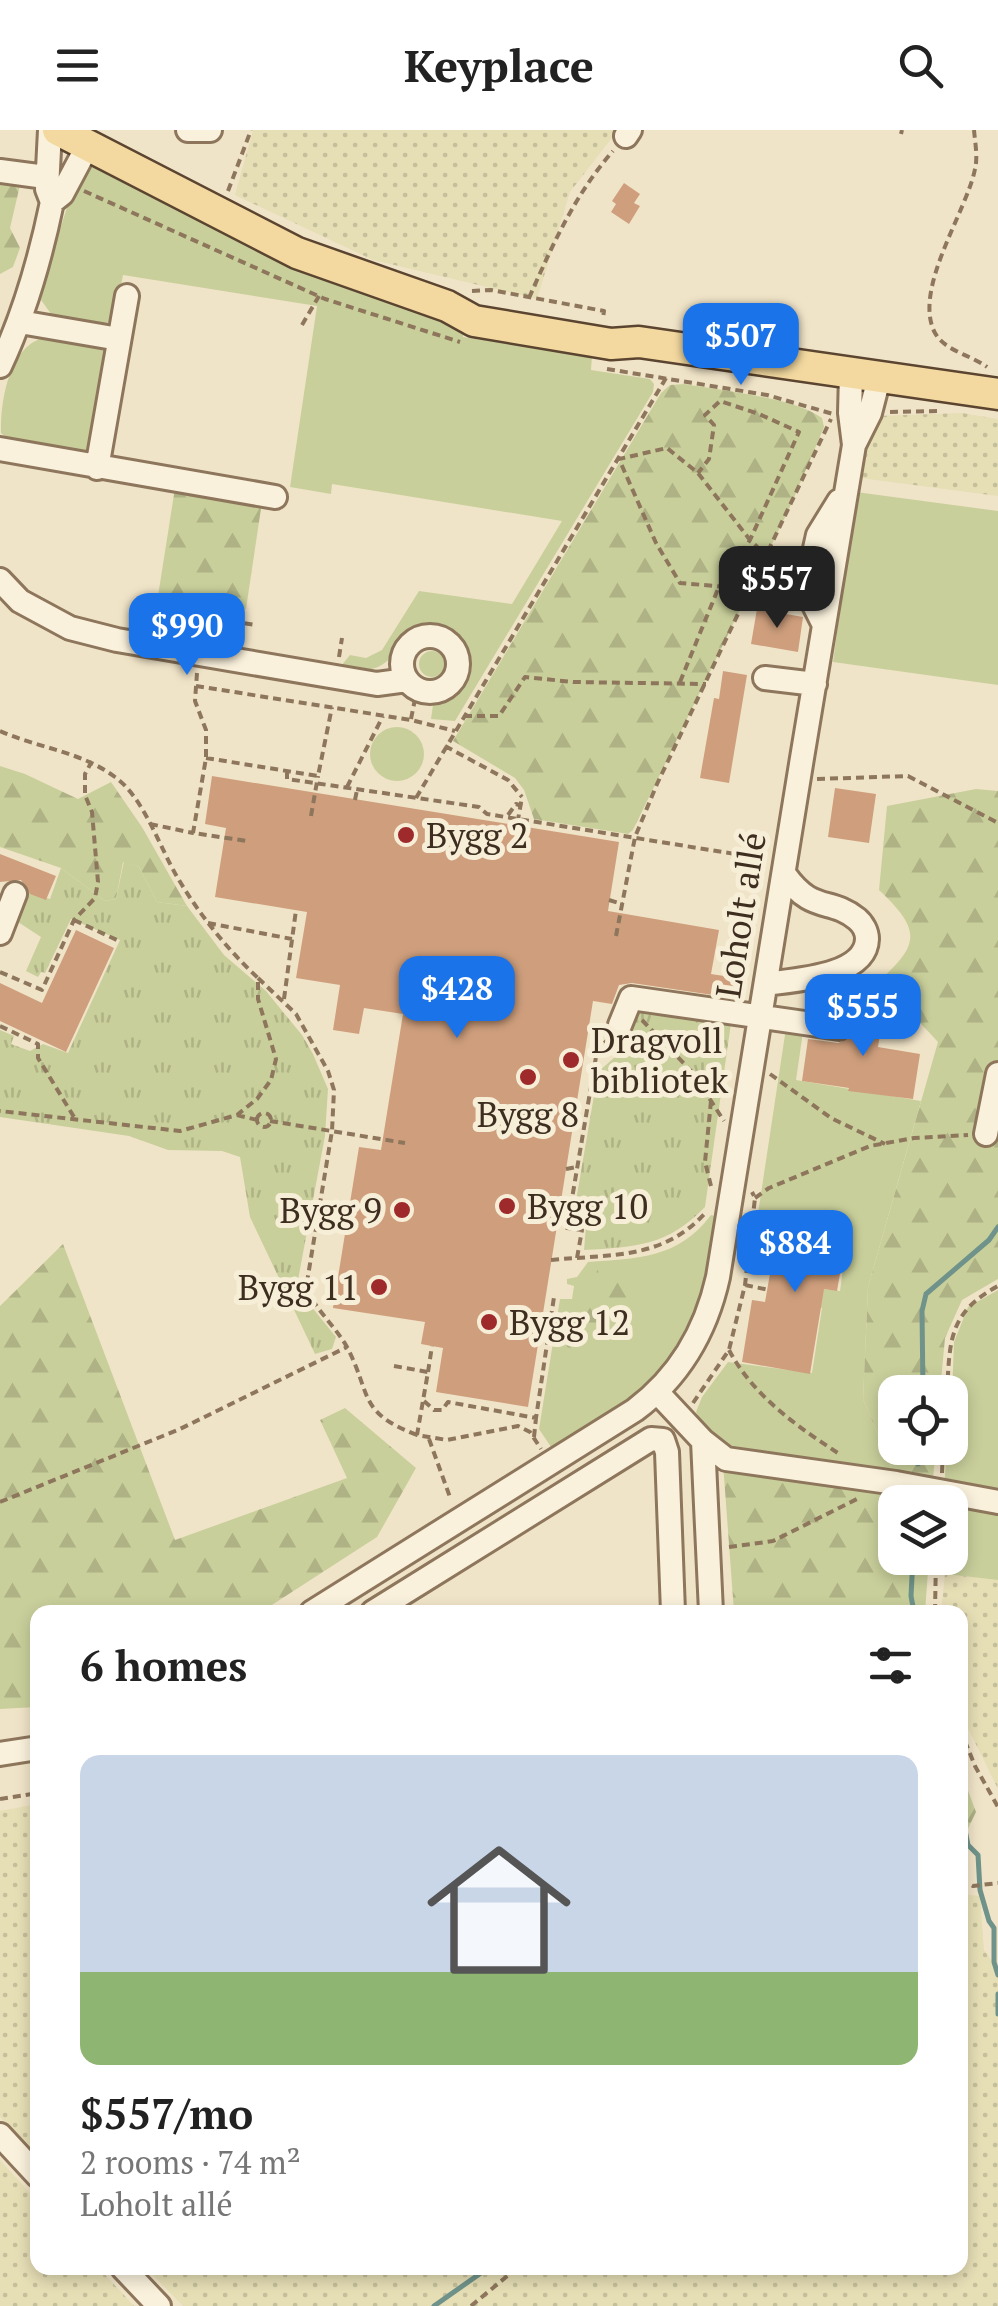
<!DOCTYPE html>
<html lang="en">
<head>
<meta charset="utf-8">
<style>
	:root { --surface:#fff; --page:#f2f2f2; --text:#222; --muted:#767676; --accent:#1a73e8 }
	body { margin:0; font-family:"PT Serif",serif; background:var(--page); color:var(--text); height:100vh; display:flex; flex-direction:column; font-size:38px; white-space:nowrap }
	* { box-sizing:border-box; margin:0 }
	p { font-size:32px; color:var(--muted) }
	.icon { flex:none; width:55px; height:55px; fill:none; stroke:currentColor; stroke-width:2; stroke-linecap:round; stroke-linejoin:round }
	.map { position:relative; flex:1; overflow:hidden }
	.side { position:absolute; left:30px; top:1475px; width:938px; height:670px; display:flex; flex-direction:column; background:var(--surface); border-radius:20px; box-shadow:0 5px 15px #0003 }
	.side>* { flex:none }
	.controls { position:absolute; left:878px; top:1245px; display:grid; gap:20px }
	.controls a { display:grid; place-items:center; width:90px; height:90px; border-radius:20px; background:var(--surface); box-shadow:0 5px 15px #0003; font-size:50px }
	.price { position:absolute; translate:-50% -85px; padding:0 22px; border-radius:20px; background:var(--accent); color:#fff; font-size:32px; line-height:65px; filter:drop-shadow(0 2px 5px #0008) }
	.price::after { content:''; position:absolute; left:50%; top:60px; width:30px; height:22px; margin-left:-15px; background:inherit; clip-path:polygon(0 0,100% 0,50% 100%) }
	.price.active { background:#222; color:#fff }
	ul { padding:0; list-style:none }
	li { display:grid; align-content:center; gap:20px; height:530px; padding:0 50px }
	li span { display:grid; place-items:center; height:310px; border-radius:20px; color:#555 }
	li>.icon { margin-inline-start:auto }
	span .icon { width:180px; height:180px; fill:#fffc; stroke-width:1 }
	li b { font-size:42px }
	h2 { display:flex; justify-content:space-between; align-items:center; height:120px; padding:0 50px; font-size:42px }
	header { display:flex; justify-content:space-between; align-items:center; height:130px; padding:0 50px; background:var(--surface); font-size:45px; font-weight:700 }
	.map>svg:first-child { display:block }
</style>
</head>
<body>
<header><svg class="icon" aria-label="menu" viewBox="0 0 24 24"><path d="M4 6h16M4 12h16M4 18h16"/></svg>Keyplace<svg class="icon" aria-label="search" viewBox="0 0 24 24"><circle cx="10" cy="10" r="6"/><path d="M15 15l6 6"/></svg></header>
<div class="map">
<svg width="998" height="2176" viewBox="0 0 998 2176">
	<defs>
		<pattern id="farmland-dots" width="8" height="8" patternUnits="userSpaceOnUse" patternTransform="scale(2.5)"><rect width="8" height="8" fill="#e6deb5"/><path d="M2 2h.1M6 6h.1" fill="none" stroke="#c6bf9b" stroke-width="1.8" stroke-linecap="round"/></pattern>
		<pattern id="forest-firs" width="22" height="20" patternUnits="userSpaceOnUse" patternTransform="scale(2.5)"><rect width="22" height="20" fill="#c9cf9b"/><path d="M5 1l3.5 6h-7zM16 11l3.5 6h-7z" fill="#aeb285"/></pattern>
		<pattern id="park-tufts" width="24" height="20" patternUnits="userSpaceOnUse" patternTransform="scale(2.5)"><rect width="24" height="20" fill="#c9cf9b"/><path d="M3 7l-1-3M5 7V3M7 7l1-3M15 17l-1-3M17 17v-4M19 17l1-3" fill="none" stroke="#aeb285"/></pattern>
	</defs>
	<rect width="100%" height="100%" fill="#f0e4c8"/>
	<path fill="url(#farmland-dots)" d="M253,0H618L570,62L537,169L373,130L235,65Z
		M962,283L998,289V366L860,348L876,286Z
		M945,1444L998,1450V1659L960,1582V1482H941Z
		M37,1674H38L37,2026L0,1987V1681Z
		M960,1764L980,1766L984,1820L998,1840V2176H183L146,2138H960Z
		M0,2030L37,2071L38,2138H99L134,2176H0Z"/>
	<path fill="#c9cf9b" d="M94,36L283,128L465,192L463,207L592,226L591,240L650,249L654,254L653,262L455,591L431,589L433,575C442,571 452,567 460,560C479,540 471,504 442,497C407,488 402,532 372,539C361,541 351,538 341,536L350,525L366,528L382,520L419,461L512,474L562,391L332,354L331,364L290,357L317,176L123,145L115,188C97,202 75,192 54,188L41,170L43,153L76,49Z
		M43,208L99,216L106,224L89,328L17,317L1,303C0,272 9,217 43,208Z
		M856,362L998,381V555L833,532Z
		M419 534a13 13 0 1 1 26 0a13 13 0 1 1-26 0Z
		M370 624a27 27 0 1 1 54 0a27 27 0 1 1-54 0Z
		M786,898L803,902L796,950L921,971L868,1157L863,1269L893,1341L728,1324L712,1310L696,1282L702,1267L728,1232L812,1243L822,1178L812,1176L815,1158L840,1161L849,1094L778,1083L771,1113L754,1110Z
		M711,1085L718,1087C711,1124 708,1166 691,1200C662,1256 604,1288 553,1320L539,1299L560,1169H572L574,1156L567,1154V1149L577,1147L588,1132C638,1128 678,1129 711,1085Z
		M998,1160V1450L945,1444L940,1428H950V1372H943L947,1318H950L954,1212L968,1177Z"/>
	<path fill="url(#forest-firs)" d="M0,47L21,51L10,98L20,118L13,137L0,144Z
		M685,254C722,261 793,267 822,288L824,297L790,377L633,700L628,704L534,689L524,660L515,648L453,611L661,263L670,255Z
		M175,358L262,372L246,479L158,466Z
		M0,636L25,644L78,669L111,652L142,697L187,776L157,772L139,737L123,732L116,769L105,771L61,738L0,717Z
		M976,659L998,661V1149L962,1170L945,1208L940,1262H895V1318H936L933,1348L893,1341L863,1269L868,1157L938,912L880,850C922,813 919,798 879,760L887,676Z
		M63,1114L175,1410L347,1348L320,1290L345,1278L416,1338L377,1407L261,1482H38L37,1577L0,1579V1176Z
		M623,1133C638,1142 642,1150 644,1167L631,1187L611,1198L600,1214L577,1225L567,1217L564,1191L570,1176L590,1161L599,1135Z
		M723,1333L934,1366V1372H895V1428H929L925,1482H734Z
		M960,1639L976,1682L960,1715Z"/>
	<path fill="url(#park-tufts)" d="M124,731L139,737L157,772L187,776L224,825L266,861L302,905L313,924L328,959L325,1006L298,1150L302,1165L336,1207L332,1219L315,1224L250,1087L240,1027L222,1021L168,1020L129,1006L0,987V900L14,906L11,914L30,921L43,914L68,923L120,810L71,789L45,843L41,842L38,847L26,841L41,807L18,792L29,763L50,769L61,738L105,771L116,769Z
		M643,879L731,893L705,1077C667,1116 637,1117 584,1120L586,1096L572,1094L598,942L624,919L631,889Z"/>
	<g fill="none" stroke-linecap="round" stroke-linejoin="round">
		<path stroke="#6f938a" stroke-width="5" d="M923,1262L922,1181L926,1164L989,1110L998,1097
			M918,1334V1318
			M913,1428L911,1466L914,1482
			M960,1675L968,1715L960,1722
			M968,1715L978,1725L980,1760L989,1791L994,1798V1832L998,1845
			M998,1864V1884
			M434,2176L488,2138"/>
	</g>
	<path fill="#cf9f7d" d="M624,53L640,64L634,73L640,76L629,94L611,82L616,74L612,71Z
		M757,479L803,487L798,522L751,514Z
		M723,541L747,545L729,653L700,648L714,568L719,569Z
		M212,646L619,712L608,781L719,800L711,844L737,848L733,868L632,853L619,855L612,874L593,871L528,1277L436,1262L443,1218L421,1214L425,1192L333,1178L359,1017L381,1020L403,884L364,878L359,904L333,900L340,855L296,848L307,782L215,767L226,698L205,694Z
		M835,658L876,664L869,713L828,707Z
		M0,724L56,746L46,770L30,764L21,750L0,752Z
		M76,800L114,818L66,922L0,891V853L42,873Z
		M859,868L885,872L878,917L920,924L913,969L848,961L849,958L802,951L808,909L838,913L850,908Z
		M780,1087L848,1098L837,1161L824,1159L810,1244L742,1232L752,1170L765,1172Z"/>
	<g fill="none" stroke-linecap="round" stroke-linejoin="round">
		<g stroke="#8d765c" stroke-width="28">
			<path id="minor" d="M50,0L47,59L52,72L62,64L88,15
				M188,0H210
				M626,6L630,0
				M0,41L38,46
				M20,192L119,209
				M0,236C25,183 40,130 52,72
				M851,244L850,283L854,315
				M0,319L275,367
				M97,338L127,166
				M0,450L20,471L70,498L117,510L377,554L407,550
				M824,495L806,459L818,405L839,371
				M402 534a28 28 0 1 1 56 0a28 28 0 1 1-56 0Z
				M765,548L815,554
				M0,803L15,764
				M766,854C793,850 866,847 867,809C867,802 863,794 857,789C830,767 813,784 785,745
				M620,895L631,868L839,898
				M986,1004L998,944
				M658,1263L703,1311L726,1329L896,1353L998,1372
				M703,1311L711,1482
				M312,1482L635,1280C679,1247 706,1201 718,1147C763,870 807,592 854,315L870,283L879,248
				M373,1482L651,1309L663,1310L667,1322L673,1482
				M0,1624L38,1618
				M0,2005L38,2046
				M123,2138L159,2176"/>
		</g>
		<g stroke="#5b4430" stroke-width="35">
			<path id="major" d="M58,0L297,123L447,176L474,191L611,214L639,212L998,264"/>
		</g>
		<path stroke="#8d765c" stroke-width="4" stroke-dasharray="8 5" stroke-linecap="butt" d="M974,0C975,12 978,27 975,39C967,81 912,160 935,203C945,221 971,225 987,237
			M901,4L902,0
			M84,61L325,169L460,212
			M228,61L251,0
			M472,161L491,160L604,181L603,188
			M529,168C552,116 575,64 613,21
			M302,195L319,166
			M607,239L767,265L833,284
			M890,282L941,281
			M751,459L680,453L656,413L619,329L667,318L698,343L750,410L766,425
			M146,467L160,477L179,503
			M230,509L237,492L256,495
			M339,527L342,508
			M197,543L195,571L206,600V628L193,703L247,711
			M680,552L718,459L750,410L799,302L759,284L720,271L705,285L714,295L709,329L698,343
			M196,556L411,590L455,601
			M464,586H499L525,547L573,552L706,554
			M411,589L415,569
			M0,601C38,618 80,621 115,647C143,667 159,715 176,745C198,783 226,818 258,848V869L276,929L271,950L257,969L237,985L180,1001L0,981
			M445,616L508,650L522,667
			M206,628L318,646L332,577
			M287,641V649L479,677L487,684L766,729
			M817,649L908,646L998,693
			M347,657L383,586
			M416,668L666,248
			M355,670L357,660
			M508,685L516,674L522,676
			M150,694L193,703
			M609,770L622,774
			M74,790L117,810
			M208,793L292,809
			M616,806L635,707L657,654L831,289
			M0,842L42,860L74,790L95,768L98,752L92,682L85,665V644L92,631
			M258,848L296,884L328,941L334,960L332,1001L306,1158C316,1180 335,1196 347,1217C372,1265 357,1282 417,1305
			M284,869L296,780
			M642,890L693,943L724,991
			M0,896L38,914V928L74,987
			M770,944L831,988L885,1014
			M711,971L705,1032L712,1060
			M257 990a7 7 0 1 1 14 0a7 7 0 1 1-14 0Z
			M237,985L257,990
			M270,991L405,1013
			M566,1039L577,1037
			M755,1068L769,1058L870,1016L914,1008L968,1005
			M316,1091L346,1097
			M577,1128L582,1100L567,1098L597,921L609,908
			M551,1130C612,1124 664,1130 707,1081
			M745,1155L769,1160
			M729,1220C753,1266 799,1298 841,1325
			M394,1236L428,1242L417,1305L447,1310L518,1296L530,1302L541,1319
			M428,1242L432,1216
			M947,1262C950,1211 948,1183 998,1156
			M424,1271L434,1280H442L448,1272L536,1288L554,1167
			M693,1273L729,1220L745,1155L755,1068L752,1062
			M534,1307L536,1288
			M429,1309L451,1370
			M942,1343L943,1318
			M0,1372L180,1299L347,1217
			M729,1417L773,1411L859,1368
			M935,1482L936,1428
			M960,1599L975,1636L998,1677
			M0,1669L38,1663
			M960,1750L973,1756L998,1753
			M471,2176L517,2138"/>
		<use href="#minor" stroke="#faf1dc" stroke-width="22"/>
		<use href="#major" stroke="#f3d9a0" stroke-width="30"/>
		<path stroke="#8d765c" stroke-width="4" stroke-dasharray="8 5" stroke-linecap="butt" d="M311,686L318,646
			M513,718L522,667"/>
	</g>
	<g fill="#9e2a2b" stroke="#f7eed8" stroke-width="4">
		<circle cx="406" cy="705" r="10"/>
		<circle cx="571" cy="930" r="10"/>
		<circle cx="528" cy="947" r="10"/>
		<circle cx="507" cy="1076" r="10"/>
		<circle cx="402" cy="1080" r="10"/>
		<circle cx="379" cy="1157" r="10"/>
		<circle cx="489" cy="1192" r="10"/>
	</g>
	<g text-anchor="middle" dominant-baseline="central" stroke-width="10" stroke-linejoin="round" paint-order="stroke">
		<g font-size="35" fill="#3d2e20" stroke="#f7eed8" text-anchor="start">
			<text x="426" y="705">Bygg 2</text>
			<text x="591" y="910">Dragvoll<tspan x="591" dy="40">bibliotek</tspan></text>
			<text x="528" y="984" text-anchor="middle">Bygg 8</text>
			<text x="527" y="1076">Bygg 10</text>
			<text x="382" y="1080" text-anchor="end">Bygg 9</text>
			<text x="359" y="1157" text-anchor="end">Bygg 11</text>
			<text x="509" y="1192">Bygg 12</text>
		</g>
		<g font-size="35" fill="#3d2e20" stroke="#f7eed8">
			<text transform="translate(740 785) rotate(-81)">Loholt allé</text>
		</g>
	</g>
</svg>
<div class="controls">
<a><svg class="icon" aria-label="locate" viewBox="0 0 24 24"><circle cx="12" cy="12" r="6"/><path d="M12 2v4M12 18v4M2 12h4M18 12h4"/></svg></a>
<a><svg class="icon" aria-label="layers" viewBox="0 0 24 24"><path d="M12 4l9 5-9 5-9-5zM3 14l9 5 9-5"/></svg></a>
</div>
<b class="price" style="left:741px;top:258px">$507</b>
<b class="price active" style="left:777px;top:501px">$557</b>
<b class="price" style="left:187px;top:548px">$990</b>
<b class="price" style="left:457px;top:911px">$428</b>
<b class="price" style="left:863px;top:929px">$555</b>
<b class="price" style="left:795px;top:1165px">$884</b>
<section class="side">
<h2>6 homes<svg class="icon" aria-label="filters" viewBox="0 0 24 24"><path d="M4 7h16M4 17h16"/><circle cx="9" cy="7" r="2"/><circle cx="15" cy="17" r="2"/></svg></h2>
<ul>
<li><span style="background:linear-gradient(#c9d6e8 70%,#8fb573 0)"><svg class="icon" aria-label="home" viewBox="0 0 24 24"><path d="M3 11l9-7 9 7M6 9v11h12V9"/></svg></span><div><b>$557/mo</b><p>2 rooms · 74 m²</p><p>Loholt allé</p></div></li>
</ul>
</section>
</div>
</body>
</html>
